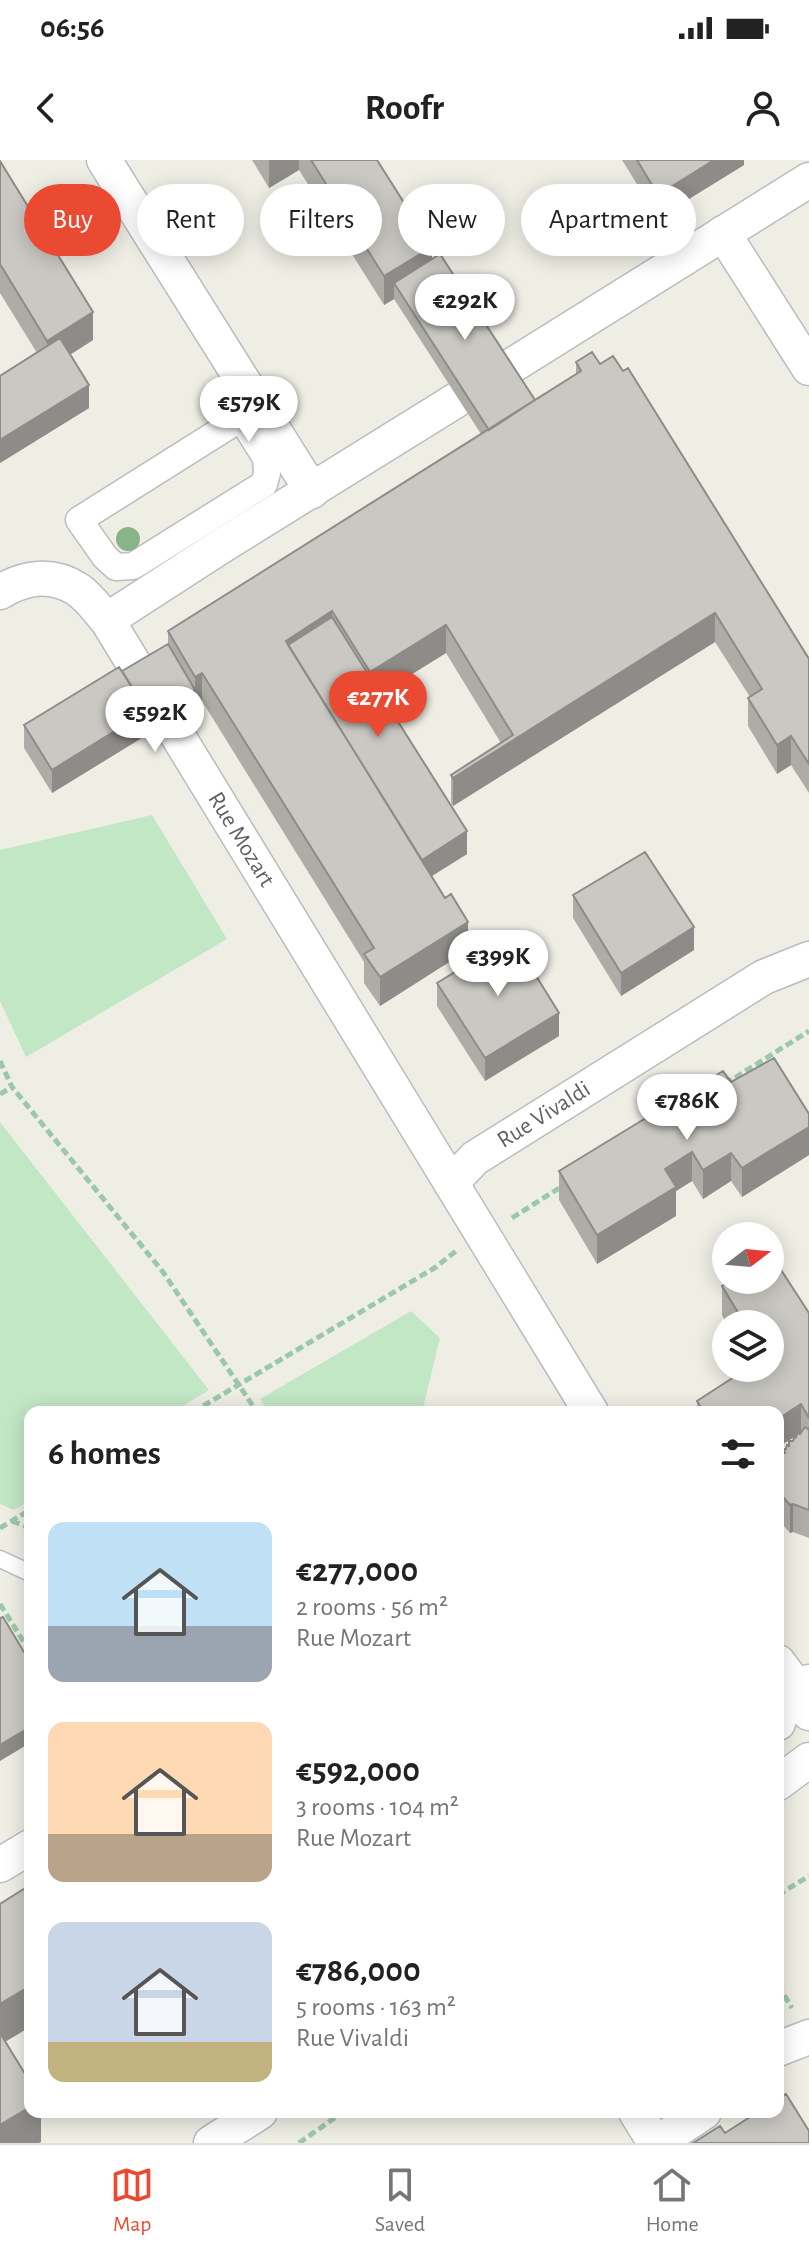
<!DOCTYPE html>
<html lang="en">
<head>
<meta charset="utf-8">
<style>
	:root { --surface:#fff; --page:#f6f6f6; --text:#222; --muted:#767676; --line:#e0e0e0; --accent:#ea4a31 }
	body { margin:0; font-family:"Alegreya Sans",sans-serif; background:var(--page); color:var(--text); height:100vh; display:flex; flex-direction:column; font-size:30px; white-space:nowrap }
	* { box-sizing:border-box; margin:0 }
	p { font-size:26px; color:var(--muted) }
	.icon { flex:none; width:44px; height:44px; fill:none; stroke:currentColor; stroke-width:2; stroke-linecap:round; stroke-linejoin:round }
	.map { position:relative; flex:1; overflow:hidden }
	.side { position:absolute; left:24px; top:1246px; width:760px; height:712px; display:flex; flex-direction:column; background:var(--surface); border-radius:16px; box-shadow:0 4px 20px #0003 }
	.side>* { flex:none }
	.top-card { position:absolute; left:24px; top:24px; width:762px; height:72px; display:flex; gap:16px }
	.needle { width:52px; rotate:74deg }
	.fabs { position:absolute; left:712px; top:1062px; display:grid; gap:16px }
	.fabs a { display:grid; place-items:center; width:72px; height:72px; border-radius:50%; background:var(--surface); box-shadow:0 4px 20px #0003; font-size:40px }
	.price { position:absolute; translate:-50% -68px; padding:0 18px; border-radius:28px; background:#fff; color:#222; font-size:26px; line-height:52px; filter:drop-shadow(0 2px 4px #0008) }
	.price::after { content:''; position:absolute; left:50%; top:48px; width:24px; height:18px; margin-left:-12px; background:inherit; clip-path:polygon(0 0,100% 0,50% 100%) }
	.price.on { background:var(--accent); color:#fff }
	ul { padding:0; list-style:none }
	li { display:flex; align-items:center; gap:24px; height:200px; padding:0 24px }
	li span { display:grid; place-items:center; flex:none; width:224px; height:160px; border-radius:16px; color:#555 }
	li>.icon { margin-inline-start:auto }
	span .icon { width:96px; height:96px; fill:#fffc; stroke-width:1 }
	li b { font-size:34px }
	h2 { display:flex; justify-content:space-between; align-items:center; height:96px; padding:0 24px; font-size:34px }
	.pill { padding:0 28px; border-radius:36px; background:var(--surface); box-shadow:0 4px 20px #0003; font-size:28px; line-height:72px }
	.pill.on { background:var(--accent); color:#fff }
	.status { display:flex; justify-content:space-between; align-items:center; height:56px; padding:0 40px; background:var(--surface); direction:ltr }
	.status svg { height:22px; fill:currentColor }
	header { display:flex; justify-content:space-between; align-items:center; height:104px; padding:0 24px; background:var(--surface); font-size:36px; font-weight:600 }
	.dock { display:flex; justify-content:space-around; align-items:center; height:112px; border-top:2px solid var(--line); background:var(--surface); font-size:22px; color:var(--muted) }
	.dock a { display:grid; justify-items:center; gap:4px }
	.dock .on { color:var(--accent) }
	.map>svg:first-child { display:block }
</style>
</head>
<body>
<div class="status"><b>06:56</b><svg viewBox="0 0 49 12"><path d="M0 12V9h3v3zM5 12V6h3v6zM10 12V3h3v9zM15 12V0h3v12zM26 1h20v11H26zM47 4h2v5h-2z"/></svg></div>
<header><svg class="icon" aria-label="back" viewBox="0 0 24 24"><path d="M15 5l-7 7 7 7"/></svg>Roofr<svg class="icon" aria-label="person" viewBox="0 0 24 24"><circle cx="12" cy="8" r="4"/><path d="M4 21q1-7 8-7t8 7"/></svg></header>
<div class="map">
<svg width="809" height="1983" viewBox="0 0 809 1983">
	<rect width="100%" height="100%" fill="#efeee5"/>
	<path fill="#c2e7c4" d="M152,655L227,779L26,897L0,841V690Z
		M0,962L209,1230L173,1252H30V1340L14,1350L0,1344Z
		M411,1151L440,1178L422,1252H268L260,1239Z"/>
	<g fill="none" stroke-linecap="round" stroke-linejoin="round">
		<g stroke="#babcc1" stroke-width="19">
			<path id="service" d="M0,1399L30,1413"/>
		</g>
		<g stroke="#babcc1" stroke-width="29">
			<path id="pedestrian" d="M241,258L266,298L267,313L264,324L133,406L116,407L105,397L79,360Z"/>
		</g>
		<g stroke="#babcc1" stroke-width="37">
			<g id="minor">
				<path d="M104,0L312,331"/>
				<path d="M723,73L809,208"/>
				<path d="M505,210L809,20"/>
				<path id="s1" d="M0,432C24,417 52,413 77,429C88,436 98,450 107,460L591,1252"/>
				<path d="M107,460L223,385L458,239"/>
				<path id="s2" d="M451,1023L475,998L764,817L809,799"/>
				<path d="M778,1502L798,1529L809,1553"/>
				<path d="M778,1563C784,1544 793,1532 809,1522"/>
				<path d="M778,1623L809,1600"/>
				<path d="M0,1705L30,1687"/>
				<path d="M778,1889L809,1877"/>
				<path d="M636,1952L655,1983"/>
				<path d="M211,1983L260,1952"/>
				<path d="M657,1983L704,1952"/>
			</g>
		</g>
		<path stroke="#9bc8aa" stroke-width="5" stroke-dasharray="8 4" stroke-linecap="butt" d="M0,901L12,927L163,1112L257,1252
			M725,924L809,871
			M0,934L12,927
			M512,1058L564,1025
			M193,1252L436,1107L456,1091
			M12,1361L30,1368
			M0,1368L30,1350
			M0,1444L30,1492
			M778,1735L809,1716
			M778,1825L792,1848
			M299,1983L343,1952"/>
		<use href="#service" stroke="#fff" stroke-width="16"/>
		<use href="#pedestrian" stroke="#fff" stroke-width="26"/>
		<use href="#minor" stroke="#fff" stroke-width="34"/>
	</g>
	<circle fill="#89b489" cx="128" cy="379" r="12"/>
	<path fill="#aeaca7" d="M252,0H377L432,99L535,240L576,215V202L809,499V633L791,605L777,614L748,566V538L750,537L715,482L453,646L451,643V615L501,583L446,493L380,534L467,694L432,716L468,790L380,846L364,823V802L202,541L52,633L24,588V565L122,511L168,484V471L481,274L394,139L384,145L299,10L269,28Z
		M622,0H744V5L658,58Z
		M0,1L93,180L70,195L89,248L0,303V216L37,193L0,133Z
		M573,735L694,790L621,836L573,758Z
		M437,823L559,876L485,921L437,846Z
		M731,922L809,954V995L742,1037L731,1021L703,1039L692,1021L676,1031V1056L597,1104L559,1040V1011Z
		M722,1126L809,1153V1378L793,1372L790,1373L782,1364V1360L780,1359V1354H778V1304L780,1303L784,1293L794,1278L778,1252H697V1241L770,1208V1164H727L722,1155Z"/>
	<path fill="#8d8c88" d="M269,0H299V10L269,28Z
		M714,0H744V5L658,58V35Z
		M432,87V116L394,123V139L384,145V116Z
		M93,152V180L47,209V181Z
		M89,225V248L0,303V280Z
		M332,451V480L296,503L286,481Z
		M715,453V482L453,646V618Z
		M446,465V493L370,540V512Z
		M202,513V541L52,633V610L147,551L195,530V517Z
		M791,576V605L777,614V585Z
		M467,671V694L419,724V701Z
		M468,762V790L380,846V817Z
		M694,767V790L621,836V813Z
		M559,853V876L485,921V898Z
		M809,967V995L742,1037V1008Z
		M692,992V1021L676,1031V1056L597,1104V1075L665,1009Z
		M731,993V1021L703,1039V1010Z
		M801,1244V1273L778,1287V1259Z
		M793,1344V1372L790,1373V1345Z
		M30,1567V1583L0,1601V1585Z
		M30,1826V1867L0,1885V1844Z
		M30,1947V1952H41V1982L39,1983H0V1965Z"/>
	<path fill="#cac8c2" stroke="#8d8c88" stroke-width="2" d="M311,0H377L432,87L384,116Z
		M637,0H714L658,35Z
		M0,1L93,152L47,181L0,104Z
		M440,94L535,240L489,270L394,123Z
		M60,178L89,225L0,280V216Z
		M592,192L600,204L613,196L623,211L628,208L809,499V604L791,576L777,585L748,538L762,529L715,453L453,618L451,615L513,575L446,465L370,512L332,451L286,481L445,738L451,734L468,762L380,817L364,794L374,788L202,513L195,517L168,471L581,211L576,202Z
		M332,457L467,671L422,700L288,485Z
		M168,484L195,530L147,558V551L122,511Z
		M119,507L147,551L52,610L24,565Z
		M645,692L694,767L621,813L573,735Z
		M512,777L559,853L485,898L437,823Z
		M774,898L809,954V967L742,1008L731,993L703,1010L692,992L665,1009L676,1027L597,1075L559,1011L723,911L731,922Z
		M772,1096L809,1153V1258L801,1244L778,1259V1252H704L697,1241L748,1208H770V1164H745L722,1126L732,1120H770V1097Z
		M805,1267L808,1269L809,1268V1350L793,1344L790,1345L782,1336V1332L780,1330L782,1327L778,1325L780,1322L778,1320L779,1317L778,1314L780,1312L778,1308H780L778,1304L780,1303L781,1293H785L784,1289H786L787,1285L789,1286V1281H793L795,1275L796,1277L798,1272L800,1274Z
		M3,1457L30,1502V1567L0,1585V1458Z
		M30,1725V1826L0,1844V1744Z
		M0,1873L30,1922V1947L0,1965Z
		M786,1934L809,1971V1983H693L720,1966L725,1973L758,1952H778V1939Z"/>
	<g text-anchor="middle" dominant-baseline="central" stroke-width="8" stroke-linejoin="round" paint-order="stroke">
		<g font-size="24" fill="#5d6066" stroke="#fff">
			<text stroke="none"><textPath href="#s1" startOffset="382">Rue Mozart</textPath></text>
			<text stroke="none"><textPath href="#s2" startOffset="116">Rue Vivaldi</textPath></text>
		</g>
	</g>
</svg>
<div class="fabs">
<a><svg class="needle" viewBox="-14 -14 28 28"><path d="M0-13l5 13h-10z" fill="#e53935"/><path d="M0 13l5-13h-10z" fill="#767676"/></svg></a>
<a><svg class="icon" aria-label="layers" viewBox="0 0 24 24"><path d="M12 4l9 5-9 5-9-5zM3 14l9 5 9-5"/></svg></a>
</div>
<b class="price" style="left:465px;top:182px">€292K</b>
<b class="price" style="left:249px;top:284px">€579K</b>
<b class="price on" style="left:378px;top:579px">€277K</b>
<b class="price" style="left:155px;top:594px">€592K</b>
<b class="price" style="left:498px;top:838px">€399K</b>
<b class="price" style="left:687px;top:982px">€786K</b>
<div class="top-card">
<a class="pill on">Buy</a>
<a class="pill">Rent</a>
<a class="pill">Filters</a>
<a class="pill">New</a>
<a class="pill">Apartment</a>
</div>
<section class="side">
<h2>6 homes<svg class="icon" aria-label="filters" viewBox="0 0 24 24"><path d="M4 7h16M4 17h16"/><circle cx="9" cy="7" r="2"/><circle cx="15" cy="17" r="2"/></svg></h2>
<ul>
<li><span style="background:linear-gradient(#bfe0f5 65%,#9aa5b1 0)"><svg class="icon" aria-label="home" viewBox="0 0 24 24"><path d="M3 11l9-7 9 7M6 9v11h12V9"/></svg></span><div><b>€277,000</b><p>2 rooms · 56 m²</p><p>Rue Mozart</p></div></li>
<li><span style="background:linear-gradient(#ffd9b3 70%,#b9a48a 0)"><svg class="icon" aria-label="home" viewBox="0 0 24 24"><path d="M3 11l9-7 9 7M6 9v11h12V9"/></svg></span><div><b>€592,000</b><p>3 rooms · 104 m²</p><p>Rue Mozart</p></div></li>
<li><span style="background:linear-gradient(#c9d6e8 75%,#c2b280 0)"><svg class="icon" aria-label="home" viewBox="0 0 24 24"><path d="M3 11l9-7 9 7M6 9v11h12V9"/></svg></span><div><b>€786,000</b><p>5 rooms · 163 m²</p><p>Rue Vivaldi</p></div></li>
</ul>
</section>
</div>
<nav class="dock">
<a class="on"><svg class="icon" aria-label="map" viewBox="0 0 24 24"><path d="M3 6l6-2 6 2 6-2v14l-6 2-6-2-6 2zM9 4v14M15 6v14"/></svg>Map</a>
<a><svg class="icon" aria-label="saved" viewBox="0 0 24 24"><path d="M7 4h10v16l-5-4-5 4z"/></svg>Saved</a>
<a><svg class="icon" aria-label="home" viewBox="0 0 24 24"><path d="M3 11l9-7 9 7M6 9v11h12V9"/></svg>Home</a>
</nav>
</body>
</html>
